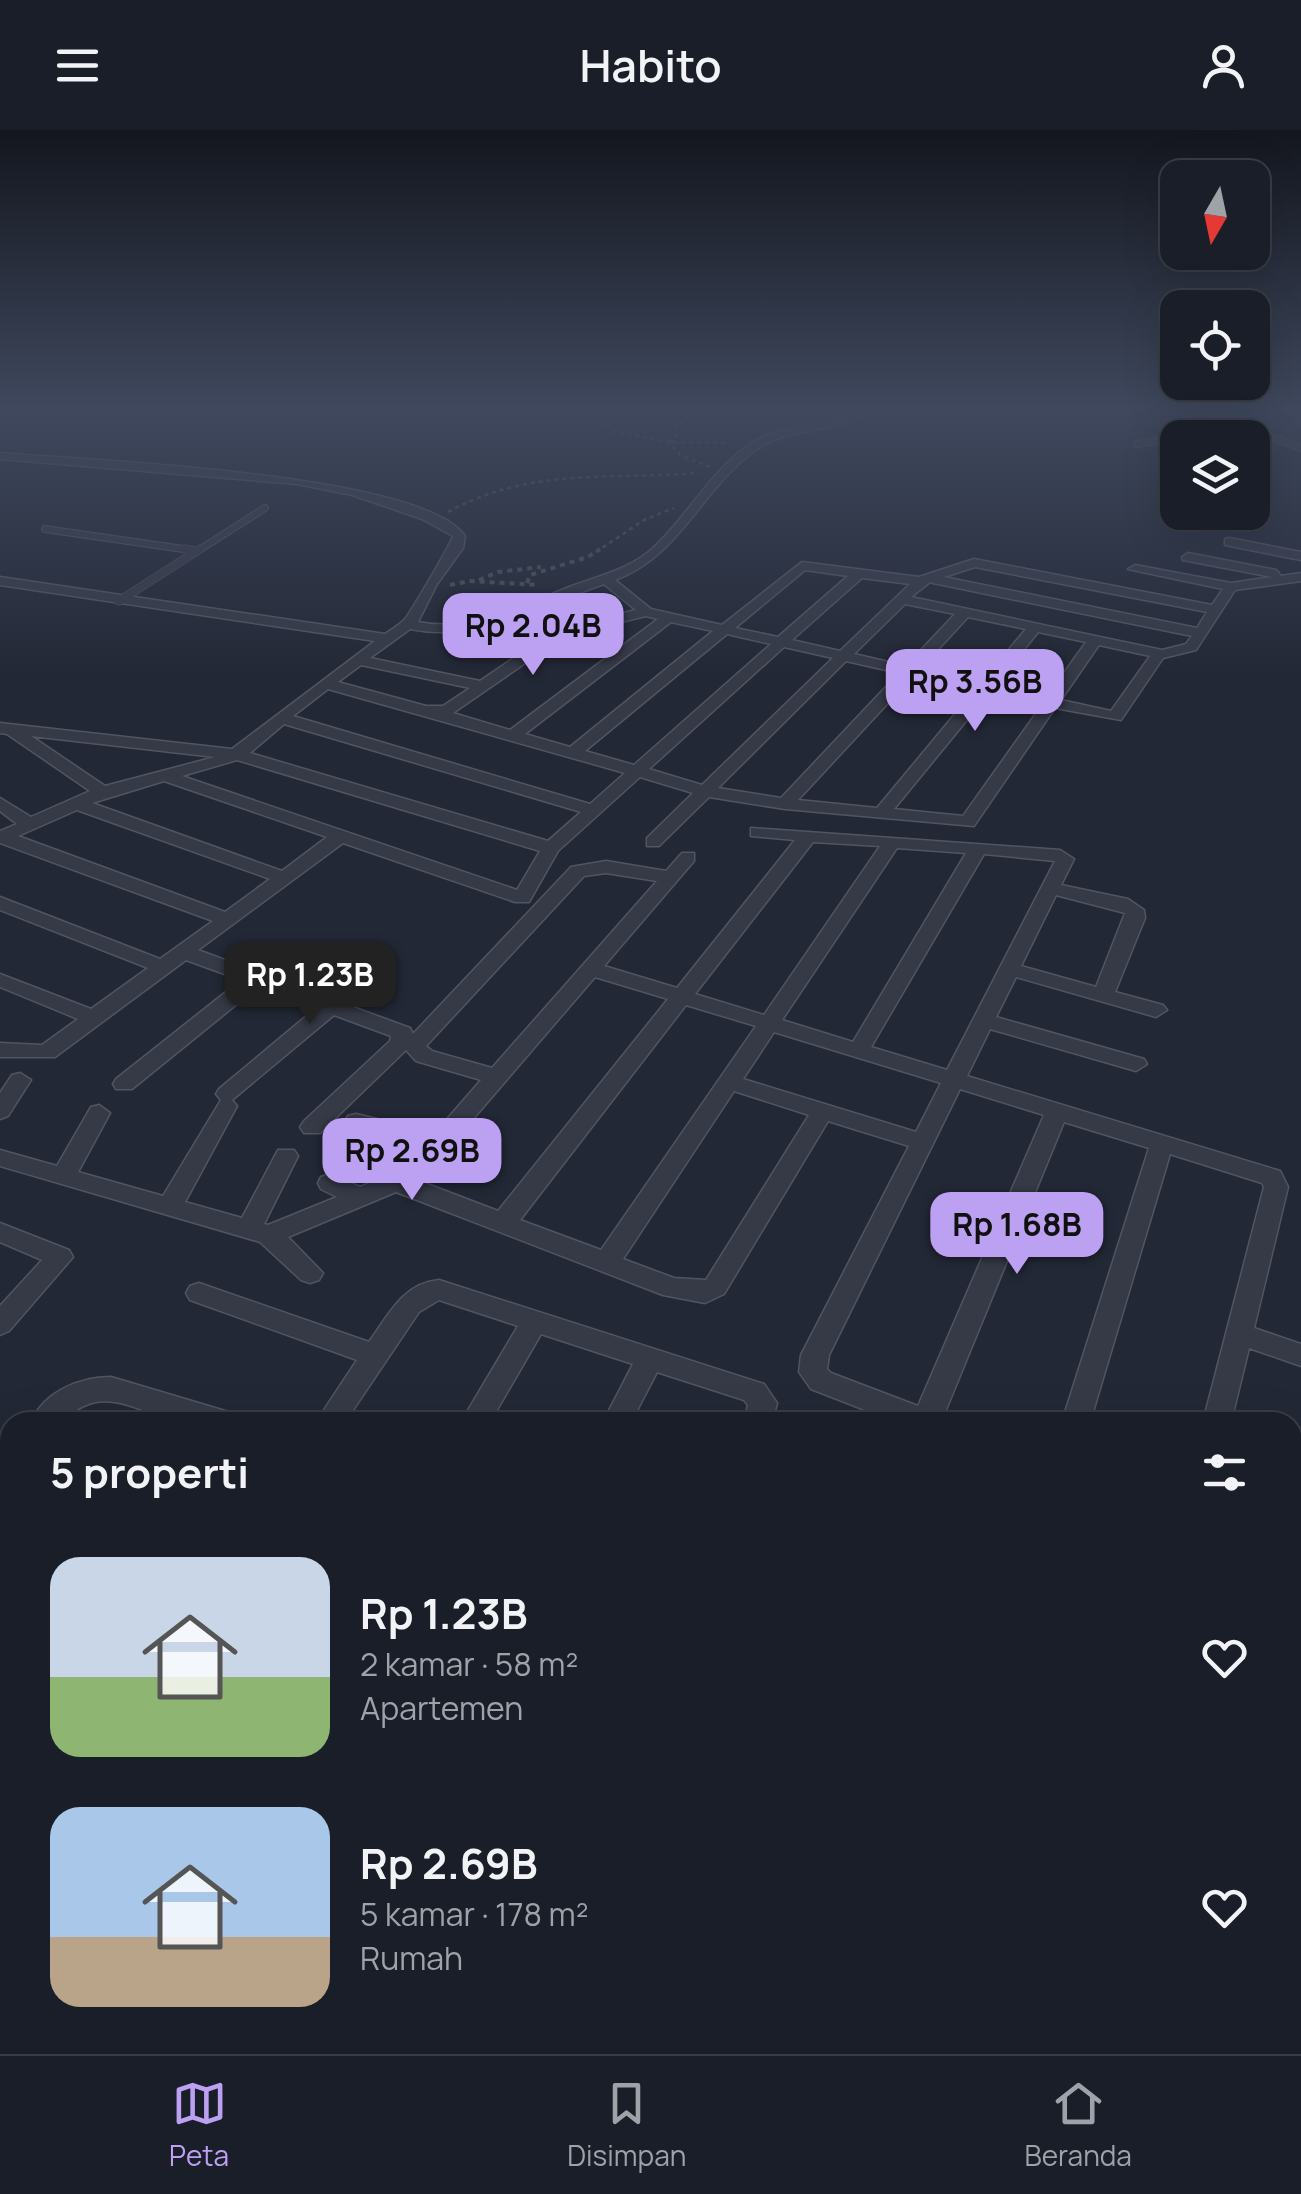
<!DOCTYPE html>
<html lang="id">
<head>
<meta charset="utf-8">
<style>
	:root { --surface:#1a1e28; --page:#272b34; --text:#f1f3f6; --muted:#9fa2a8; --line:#383c45; --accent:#bca0f2 }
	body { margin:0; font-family:Manrope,sans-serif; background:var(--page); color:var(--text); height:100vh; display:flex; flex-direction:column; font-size:38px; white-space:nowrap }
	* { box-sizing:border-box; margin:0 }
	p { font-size:32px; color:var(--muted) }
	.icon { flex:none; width:55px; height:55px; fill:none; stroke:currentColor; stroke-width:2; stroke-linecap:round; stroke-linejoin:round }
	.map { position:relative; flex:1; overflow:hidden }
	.drawer { position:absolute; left:0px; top:1282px; width:1302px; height:642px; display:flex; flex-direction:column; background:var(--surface); border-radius:30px 30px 0 0; box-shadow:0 10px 40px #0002,0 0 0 2px var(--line) }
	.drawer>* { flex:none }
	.needle { width:65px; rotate:189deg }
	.fabs { position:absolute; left:1160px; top:30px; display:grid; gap:20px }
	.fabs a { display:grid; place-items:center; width:110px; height:110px; border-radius:20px; background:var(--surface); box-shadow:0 10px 40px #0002,0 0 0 2px var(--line); font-size:50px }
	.price { position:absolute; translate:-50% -85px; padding:0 22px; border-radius:20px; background:var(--accent); color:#111; font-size:32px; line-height:65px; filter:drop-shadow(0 2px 5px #0008) }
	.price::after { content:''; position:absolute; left:50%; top:60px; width:30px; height:22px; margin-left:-15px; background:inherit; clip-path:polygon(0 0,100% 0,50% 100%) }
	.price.on { background:#222; color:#fff }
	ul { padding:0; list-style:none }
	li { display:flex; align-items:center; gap:30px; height:250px; padding:0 50px }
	li span { display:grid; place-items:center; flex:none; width:280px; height:200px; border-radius:30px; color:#555 }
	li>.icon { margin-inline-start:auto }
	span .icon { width:120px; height:120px; fill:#fffc; stroke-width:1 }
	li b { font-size:42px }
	h2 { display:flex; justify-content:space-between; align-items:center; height:120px; padding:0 50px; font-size:42px }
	header { display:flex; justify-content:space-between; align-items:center; height:130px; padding:0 50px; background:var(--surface); font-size:45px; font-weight:600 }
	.menu { display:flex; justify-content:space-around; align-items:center; height:140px; border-top:2px solid var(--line); background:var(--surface); font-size:28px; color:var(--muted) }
	.menu a { display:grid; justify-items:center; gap:5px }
	.menu .on { color:var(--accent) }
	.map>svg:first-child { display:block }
</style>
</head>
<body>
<header><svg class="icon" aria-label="menu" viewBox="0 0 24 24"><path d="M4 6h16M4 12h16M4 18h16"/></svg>Habito<svg class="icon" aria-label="person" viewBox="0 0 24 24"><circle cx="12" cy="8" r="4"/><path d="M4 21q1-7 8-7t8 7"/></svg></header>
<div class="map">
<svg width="1301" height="1924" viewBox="0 0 1301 1924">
	<rect width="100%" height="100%" fill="#232836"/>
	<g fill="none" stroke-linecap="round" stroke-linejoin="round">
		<g stroke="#515562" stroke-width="8">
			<path id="lane-far1" d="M1216,285L1301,318
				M1179,308L1209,296L1214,277
				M1137,314L1178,308
				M45,399L197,421
				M196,422L265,378"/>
		</g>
		<g stroke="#515562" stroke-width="9">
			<path id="lane" d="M185,419L197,421
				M119,471L200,419"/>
		</g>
		<g stroke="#515562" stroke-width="3">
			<path id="street" d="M861,277H873C840,306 792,295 757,319C702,357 681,426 615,450L651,479L722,495L802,432L919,447L974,429L1212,475L1223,459L1128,439L1135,435L1231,453L1272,447L1183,430L1182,427L1188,423L1276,440L1281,446L1301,443V451L1235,460L1196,520L1163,528L1121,590L1055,578L974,696L785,679L709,667L659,716H647V708L693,663L640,647L558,721L529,772H515L343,713L198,820L410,898L413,904L571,737L606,731L666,741L682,723H694V731L604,836L677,858L795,710L751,706V698L1060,720L1074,729L1061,755L1128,769L1144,780L1145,788L1115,862L1163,875L1167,880L1156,887L1016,847L996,887L1144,929L1147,934L1136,941L990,899L967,946L1280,1041L1288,1057L1254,1198L1301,1214V1236L1249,1218L1231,1292H1203L1264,1057L1262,1053L1170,1024L1090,1292H1062L1149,1018L1064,992L941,1292H896L811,1259L799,1242L801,1225L909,1016L828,991L724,1164L705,1173L663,1165L396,1062L288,1107L323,1143L319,1150L310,1153L301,1150L260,1112L0,1036V1020L57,1036L91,977L99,975L110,983L78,1042L163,1066L221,970L216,964L219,959L316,878L258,857L132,959H116L113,954L116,949L241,850L186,830L55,927H0V913L42,915L78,889L0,857V844L91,879L148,838L0,780V767L160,829L213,791L0,713V701L17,694L0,681V668L31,687L90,661L7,604L0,603V593L232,619L375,511L0,455V447L385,504C391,500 399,495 404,490C410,484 452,412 453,406L422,389L352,365L297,354L0,329V323C83,330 422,343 465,406L463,418L437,454L418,492C472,503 523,475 572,456C601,445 631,439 654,417C689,385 712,338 753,312C786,292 829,299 861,277ZM975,437L1207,482L1197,498L944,447ZM805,440L848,446L778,507L735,498ZM862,448L910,454L840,521L792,510ZM930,452L933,453L1192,506L1186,514L1162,520L911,467ZM604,454L636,480L556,499L480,551L370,528L410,499C480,513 540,476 604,454ZM905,474L955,484L906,536L854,524ZM646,486L658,489L510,600L453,583L566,505ZM968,487L1026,499L981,553L920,539ZM671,492L713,501L570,617L525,604ZM1038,502L1086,512L1047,567L995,556ZM727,504L771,514L634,635L585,621ZM1099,515L1150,526L1111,581L1061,570ZM784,517L833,528L702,655L649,639ZM846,531L899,543L781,668L718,658ZM361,535L470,558L443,576H426L338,552ZM913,546L975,560L877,678L798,670ZM328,559L625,643L590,674L293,586ZM989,563L1042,575L963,686L894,679ZM284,594L581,682L548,711L250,623ZM31,606L215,627L105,656ZM237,630L540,721L517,760L182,646ZM164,651L327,707L282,741L92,673ZM77,680L270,749L225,782L18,706ZM813,712L880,716L764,885L695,864ZM897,718L966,723L853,912L782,890ZM984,724L1055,731L947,940L871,917ZM606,743L657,751L492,938L432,921L426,916L584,746ZM1056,765L1125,783L1096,857L1021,836ZM595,847L668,869L498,1081L414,1049L448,1018ZM686,875L756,896L601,1120L520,1090ZM334,885L391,906L390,911L304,991L300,997L304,1003H320L406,920L416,931L481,950L435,1003L356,984L348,986L344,992L348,998L421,1016L387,1046L360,1057L330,1044L321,1047L318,1053L321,1059L337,1067L268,1095L264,1094L298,1026L294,1020H278L242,1088L185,1072L237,976L232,970ZM774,902L941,953L916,1002L743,949ZM960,959L1044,985L918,1276L831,1243L827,1239L829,1225ZM734,961L809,985L706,1150L674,1148L623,1129Z
				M1229,408L1301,422V430L1225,415V409Z
				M20,943L31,950L8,986L0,989V963L12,945Z
				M0,1093L69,1120L73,1127L9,1201L0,1205V1176L42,1130L0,1112Z
				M439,1150L764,1254L777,1273L772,1292H744L748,1275L744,1270L657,1242L631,1292H603L633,1234L541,1204L490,1292H461L518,1196L439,1170L419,1182L345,1292H316L357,1230L190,1170L186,1163L190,1156L199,1153L369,1212C388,1186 403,1153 439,1150Z
				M111,1247L232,1283L236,1292C219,1293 197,1295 180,1292C134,1282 103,1251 62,1292H31C44,1262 79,1247 111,1247Z
				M1292,1313L1301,1315V1341L1292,1338Z
				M10,1320V1353L0,1357V1324Z
				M1292,1430L1301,1432V1462L1292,1459Z
				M10,1508V1549L0,1553V1512Z
				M0,1663L10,1667V1704L0,1700Z
				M10,1741V1788L0,1793V1745Z
				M1292,1857L1301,1859V1899L1292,1896Z
				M81,1915H123L119,1924H77Z
				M280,1915H321L317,1924H276Z
				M425,1915H517L513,1924H429Z
				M874,1915H929L933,1924H878Z"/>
		</g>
		<path stroke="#465359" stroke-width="2.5" stroke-dasharray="4 4" stroke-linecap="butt" d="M590,277L613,301L669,312L680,325L710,337
			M702,277L676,295V307L669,312L729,313
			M448,382C530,337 609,350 699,343
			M596,422L644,390L674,378"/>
		<path stroke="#465359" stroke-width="4" stroke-dasharray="5 5" stroke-linecap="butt" d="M479,450L498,442L541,437
			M527,453L530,445L588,427L600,419
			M450,455L470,451L539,455"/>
		<use href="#lane-far1" stroke="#363a47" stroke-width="6"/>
		<use href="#lane" stroke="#363a47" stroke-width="8"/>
		<use href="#street" fill="#363a47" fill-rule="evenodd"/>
	</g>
	<linearGradient id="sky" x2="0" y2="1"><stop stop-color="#13161e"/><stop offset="0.51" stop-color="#3f485d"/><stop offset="1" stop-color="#3f485d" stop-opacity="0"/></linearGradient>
	<rect width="1301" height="546" fill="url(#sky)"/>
</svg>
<div class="fabs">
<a><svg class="needle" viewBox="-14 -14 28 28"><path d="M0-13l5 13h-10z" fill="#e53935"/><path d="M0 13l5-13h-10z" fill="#9fa2a8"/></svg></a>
<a><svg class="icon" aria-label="locate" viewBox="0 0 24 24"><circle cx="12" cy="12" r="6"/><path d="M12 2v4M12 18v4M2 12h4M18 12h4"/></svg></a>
<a><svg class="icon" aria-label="layers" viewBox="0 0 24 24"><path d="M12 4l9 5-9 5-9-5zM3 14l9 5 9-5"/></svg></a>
</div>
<b class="price" style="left:533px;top:548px">Rp 2.04B</b>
<b class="price" style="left:975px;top:604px">Rp 3.56B</b>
<b class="price on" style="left:310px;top:897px">Rp 1.23B</b>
<b class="price" style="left:412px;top:1073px">Rp 2.69B</b>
<b class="price" style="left:1017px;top:1147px">Rp 1.68B</b>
<section class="drawer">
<h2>5 properti<svg class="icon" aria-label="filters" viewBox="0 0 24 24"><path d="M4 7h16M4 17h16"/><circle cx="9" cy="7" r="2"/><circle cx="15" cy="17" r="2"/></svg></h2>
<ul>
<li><span style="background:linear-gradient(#c9d6e8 60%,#8fb573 0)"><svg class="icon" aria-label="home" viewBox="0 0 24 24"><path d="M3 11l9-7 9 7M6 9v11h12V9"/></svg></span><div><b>Rp 1.23B</b><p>2 kamar · 58 m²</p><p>Apartemen</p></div><svg class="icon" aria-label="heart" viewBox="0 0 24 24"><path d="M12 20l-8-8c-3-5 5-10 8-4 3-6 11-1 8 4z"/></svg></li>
<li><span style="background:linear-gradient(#a9c7e8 65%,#b9a48a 0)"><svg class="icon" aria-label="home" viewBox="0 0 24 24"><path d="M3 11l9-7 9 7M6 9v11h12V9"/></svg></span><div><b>Rp 2.69B</b><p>5 kamar · 178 m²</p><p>Rumah</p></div><svg class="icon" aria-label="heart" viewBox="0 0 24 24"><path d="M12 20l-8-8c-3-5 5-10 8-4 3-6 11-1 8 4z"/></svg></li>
</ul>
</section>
</div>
<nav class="menu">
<a class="on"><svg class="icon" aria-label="map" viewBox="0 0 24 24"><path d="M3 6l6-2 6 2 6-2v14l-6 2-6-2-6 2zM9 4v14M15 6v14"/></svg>Peta</a>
<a><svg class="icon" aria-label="saved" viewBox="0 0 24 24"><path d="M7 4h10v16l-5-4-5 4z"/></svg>Disimpan</a>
<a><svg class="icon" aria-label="home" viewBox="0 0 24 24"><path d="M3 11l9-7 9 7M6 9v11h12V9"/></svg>Beranda</a>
</nav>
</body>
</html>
